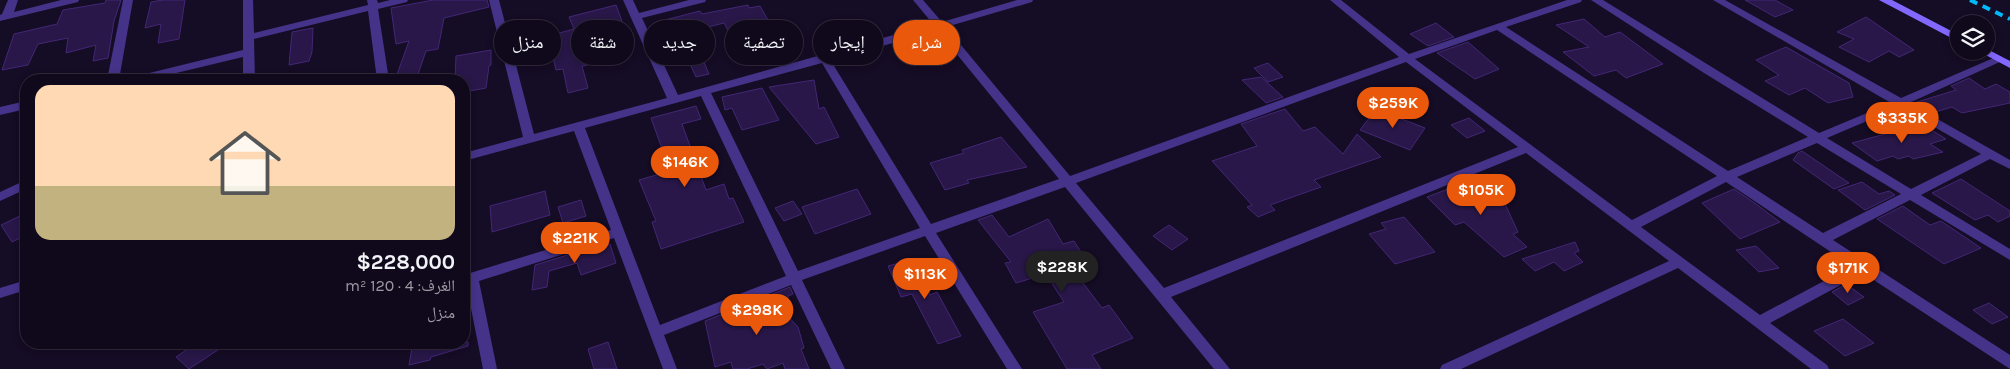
<!DOCTYPE html>
<html lang="ar">
<head>
<meta charset="utf-8">
<style>
	:root { --surface:#10091c; --page:#1e1729; --text:#f1f3f6; --muted:#9c9aa3; --line:#302a3b; --accent:#ea580c }
	body { margin:0; font-family:Karla,"Noto Naskh Arabic",sans-serif; background:var(--page); color:var(--text); direction:rtl; height:100vh; display:flex; flex-direction:column; font-size:19px; white-space:nowrap }
	* { box-sizing:border-box; margin:0 }
	p { font-size:16px; color:var(--muted) }
	.icon { flex:none; width:28px; height:28px; fill:none; stroke:currentColor; stroke-width:2; stroke-linecap:round; stroke-linejoin:round }
	.map { position:relative; flex:1; overflow:hidden; direction:ltr }
	.drawer { position:absolute; left:20px; top:74px; width:450px; height:275px; display:flex; flex-direction:column; background:var(--surface); border-radius:20px; box-shadow:0 2px 8px #0003,0 0 0 1px var(--line); direction:rtl }
	.drawer>* { flex:none }
	.top-card { position:absolute; left:485px; top:20px; width:475px; height:45px; direction:rtl; display:flex; gap:10px }
	.fabs { position:absolute; left:1950px; top:15px; display:grid; gap:10px }
	.fabs a { display:grid; place-items:center; width:45px; height:45px; border-radius:50%; background:var(--surface); box-shadow:0 2px 8px #0003,0 0 0 1px var(--line); font-size:25px }
	.price { position:absolute; translate:-50% -42px; padding:0 11px; border-radius:18px; background:var(--accent); color:#fff; font-size:16px; line-height:32px; filter:drop-shadow(0 1px 2px #0008) }
	.price::after { content:''; position:absolute; left:50%; top:30px; width:15px; height:11px; margin-left:-8px; background:inherit; clip-path:polygon(0 0,100% 0,50% 100%) }
	.price.on { background:#222; color:#fff }
	ul { padding:0; list-style:none }
	li { display:grid; align-content:center; gap:10px; height:265px; padding:0 15px }
	li span { display:grid; place-items:center; height:155px; border-radius:15px; color:#555 }
	li>.icon { margin-inline-start:auto }
	span .icon { width:90px; height:90px; fill:#fffc; stroke-width:1 }
	li b { font-size:21px }
	.tag { padding:0 18px; border-radius:22px; background:var(--surface); box-shadow:0 2px 8px #0003,0 0 0 1px var(--line); font-size:18px; line-height:45px }
	.tag.on { background:var(--accent); color:#fff }
	.map>svg:first-child { display:block }
</style>
</head>
<body>
<div class="map">
<svg width="2010" height="369" viewBox="0 0 2010 369">
	<rect width="100%" height="100%" fill="#150c25"/>
	<path fill="#281748" stroke="#432776" d="M106,0H121L114,21L108,58L93,61L96,45L66,53L68,38L38,44L28,65L2,70L14,34L57,24L63,10L105,3Z
		M163,0H185L179,39L158,43L161,24L145,28L151,2Z
		M433,0H487L489,7L444,18L438,49L426,51L416,80H395L409,41L396,44L391,8Z
		M1745,0H1775L1793,10L1775,17Z
		M616,5L627,35L607,38L611,60L582,66L588,88L568,93L563,69L556,70L548,36L574,29L569,17Z
		M748,5L749,8L760,6L783,46L739,57L737,46L724,23L673,36L665,20L700,11L702,14Z
		M1866,17L1914,50L1899,57L1889,51L1869,62L1839,47L1854,39L1837,32Z
		M1584,19L1605,37L1620,32L1663,64L1626,78L1616,70L1594,76L1563,52L1589,47L1556,25Z
		M1436,23L1454,37L1428,46L1410,34Z
		M313,28L312,52L309,61L289,65L292,32Z
		M1468,42L1499,69L1475,79L1437,53Z
		M1786,47L1849,83L1853,97L1828,103L1805,88L1789,95L1765,81L1779,75L1756,60Z
		M491,50V65L489,66L486,88L464,92V80H455L456,56Z
		M703,60L709,74L696,77L690,64Z
		M1268,63L1283,77L1268,82L1254,68Z
		M1261,77L1283,97L1266,103L1242,80Z
		M1969,78L1985,89L1996,84L2010,92V103L1962,113L1952,107L1932,113L1914,103L1956,90L1951,86Z
		M814,80L819,109L824,107L839,137L816,144L769,87Z
		M762,88L779,120L742,130L732,108L725,110L722,97Z
		M696,106L701,119L682,124L706,190L724,184L729,199L733,198L744,222L661,249L652,222L656,221L639,180L670,171L651,118Z
		M1285,109L1303,131L1315,127L1343,154L1357,134L1381,157L1314,180L1321,187L1270,205L1275,210L1258,217L1247,207L1252,205L1212,161L1257,146L1241,124Z
		M1376,109L1425,128L1410,150L1360,130Z
		M1469,118L1485,131L1467,138L1451,125Z
		M1922,124L1946,139L1930,144L1943,152L1913,159L1909,156L1898,159L1893,156L1877,161L1852,143Z
		M1001,137L1027,167L967,180L969,183L945,190L930,163L964,153L962,150Z
		M1802,151L1849,183L1834,189L1793,160L1798,153Z
		M1961,179L2010,211V216L1998,222L1988,215L1975,220L1932,193Z
		M1862,182L1879,194L1889,191L1895,195L1865,210L1838,190Z
		M1464,183L1474,192L1500,193L1518,232L1513,234L1527,247L1504,257L1464,222L1455,225L1427,197Z
		M857,189L871,214L815,234L802,207Z
		M1734,189L1756,204L1780,222L1740,239L1702,203Z
		M545,191L550,215L492,232L490,206Z
		M581,200L586,216L563,223L558,207Z
		M793,201L802,214L784,221L775,208Z
		M1903,206L1930,225L1941,221L1981,248L1944,264L1877,219Z
		M26,213V235L12,242L1,225Z
		M992,215L1009,237L1048,219L1063,244L1074,241L1095,274L1080,279L1102,308L1109,305L1133,338L1092,355L1101,369H1067L1033,312L1064,302L1046,274L1016,283L1005,263L1011,262L978,220Z
		M1404,217L1435,252L1395,264L1369,234L1386,229L1381,223Z
		M1169,225L1188,239L1172,250L1153,236Z
		M1575,242L1579,251L1574,253L1583,262L1564,271L1554,262L1535,271L1522,259Z
		M610,244L616,263L581,275L577,263L549,271L547,287L532,290L535,265L590,248L591,250Z
		M1756,246L1779,268L1759,272L1736,250Z
		M915,259L930,295L937,292L961,336L938,344L912,294L901,297L888,266Z
		M1855,279L1850,287L1864,297L1848,305L1832,292Z
		M790,287L793,294L788,296V298L774,301L798,327L804,348L801,349L809,369H785L783,363L767,369L763,364L747,369H733L731,362L715,367L705,321Z
		M1989,303L2008,317L1992,324L1973,310Z
		M1843,319L1874,343L1845,356L1814,331Z
		M198,342H230L189,369L176,357Z
		M413,342H468V346L431,357L430,360L409,365Z
		M608,342L617,369H594L588,349Z"/>
	<g fill="none" stroke-linecap="round" stroke-linejoin="round">
		<path fill="#438" fill-rule="evenodd" d="M8,0H18L14,12L61,0H79L78,2L0,21V15L2,14Z
			M123,0H133L119,80H107Z
			M243,0H253L254,33L368,5L367,0H377L378,3L390,0H408L407,2L378,9L389,80H377L368,11L254,39L255,80H243V57L147,80H127L129,78L243,50Z
			M489,0H499L534,134L667,98L623,0H633L639,13L689,0H706L705,2L642,18L678,95L933,24L913,0H923L942,22L1017,0H1033L1032,2L946,27L1070,176L1399,57L1330,0H1341L1409,54L1567,0H1582L1581,2L1506,27L1728,171L1808,137L1704,73L1591,0H1603L1819,133L1891,103L1713,0H1725L1901,98L1998,56L2003,59L2002,61L1909,103L2010,160V169L1990,159L1921,195L2010,249V260L1910,200L1833,240L2010,355V369L1863,273L1770,323L1827,365L1829,369H1811L1678,268L1461,369H1440L1442,365L1669,261L1526,153L1171,297L1230,369H1214L1065,187L936,233L1022,369H1007L925,236L802,280L845,369H831L791,285L664,335L677,369H663L614,238L479,281L497,369H483L465,278L467,274L611,230L574,131L464,161V153L523,137ZM937,30L1059,179L931,224L831,61ZM1497,30L1717,176L1632,220L1415,59ZM1406,62L1518,147L1164,288L1076,183ZM822,63L920,228L798,271L711,93ZM701,96L786,276L660,325L585,128ZM1900,107L1981,154L1911,189L1827,138ZM1817,143L1901,194L1823,233L1737,177ZM1726,182L1852,266L1760,315L1641,227Z
			M26,101V109L0,115V107Z
			M26,180V189L0,201V192Z
			M26,280V290L0,298V288Z"/>
		<path fill="#8368ff" fill-rule="evenodd" d="M1879,0H1892L1959,35V42Z
			M1987,49L2010,61V68L1978,51H1986Z"/>
		<path stroke="#00bbfc" stroke-width="4" stroke-dasharray="8 6" stroke-linecap="butt" d="M1970,0L2010,19"/>
	</g>
</svg>
<div class="fabs">
<a><svg class="icon" aria-label="layers" viewBox="0 0 24 24"><path d="M12 4l9 5-9 5-9-5zM3 14l9 5 9-5"/></svg></a>
</div>
<b class="price" style="left:1393px;top:129px">$259K</b>
<b class="price" style="left:1902px;top:144px">$335K</b>
<b class="price" style="left:685px;top:188px">$146K</b>
<b class="price" style="left:1481px;top:216px">$105K</b>
<b class="price" style="left:575px;top:264px">$221K</b>
<b class="price on" style="left:1062px;top:293px">$228K</b>
<b class="price" style="left:1848px;top:294px">$171K</b>
<b class="price" style="left:925px;top:300px">$113K</b>
<b class="price" style="left:757px;top:336px">$298K</b>
<div class="top-card">
<a class="tag on">شراء</a>
<a class="tag">إيجار</a>
<a class="tag">تصفية</a>
<a class="tag">جديد</a>
<a class="tag">شقة</a>
<a class="tag">منزل</a>
</div>
<section class="drawer">
<ul>
<li><span style="background:linear-gradient(#ffd9b3 65%,#c2b280 0)"><svg class="icon" aria-label="home" viewBox="0 0 24 24"><path d="M3 11l9-7 9 7M6 9v11h12V9"/></svg></span><div><b>$228,000</b><p>الغرف: 4 · 120 m²</p><p>منزل</p></div></li>
</ul>
</section>
</div>
</body>
</html>
